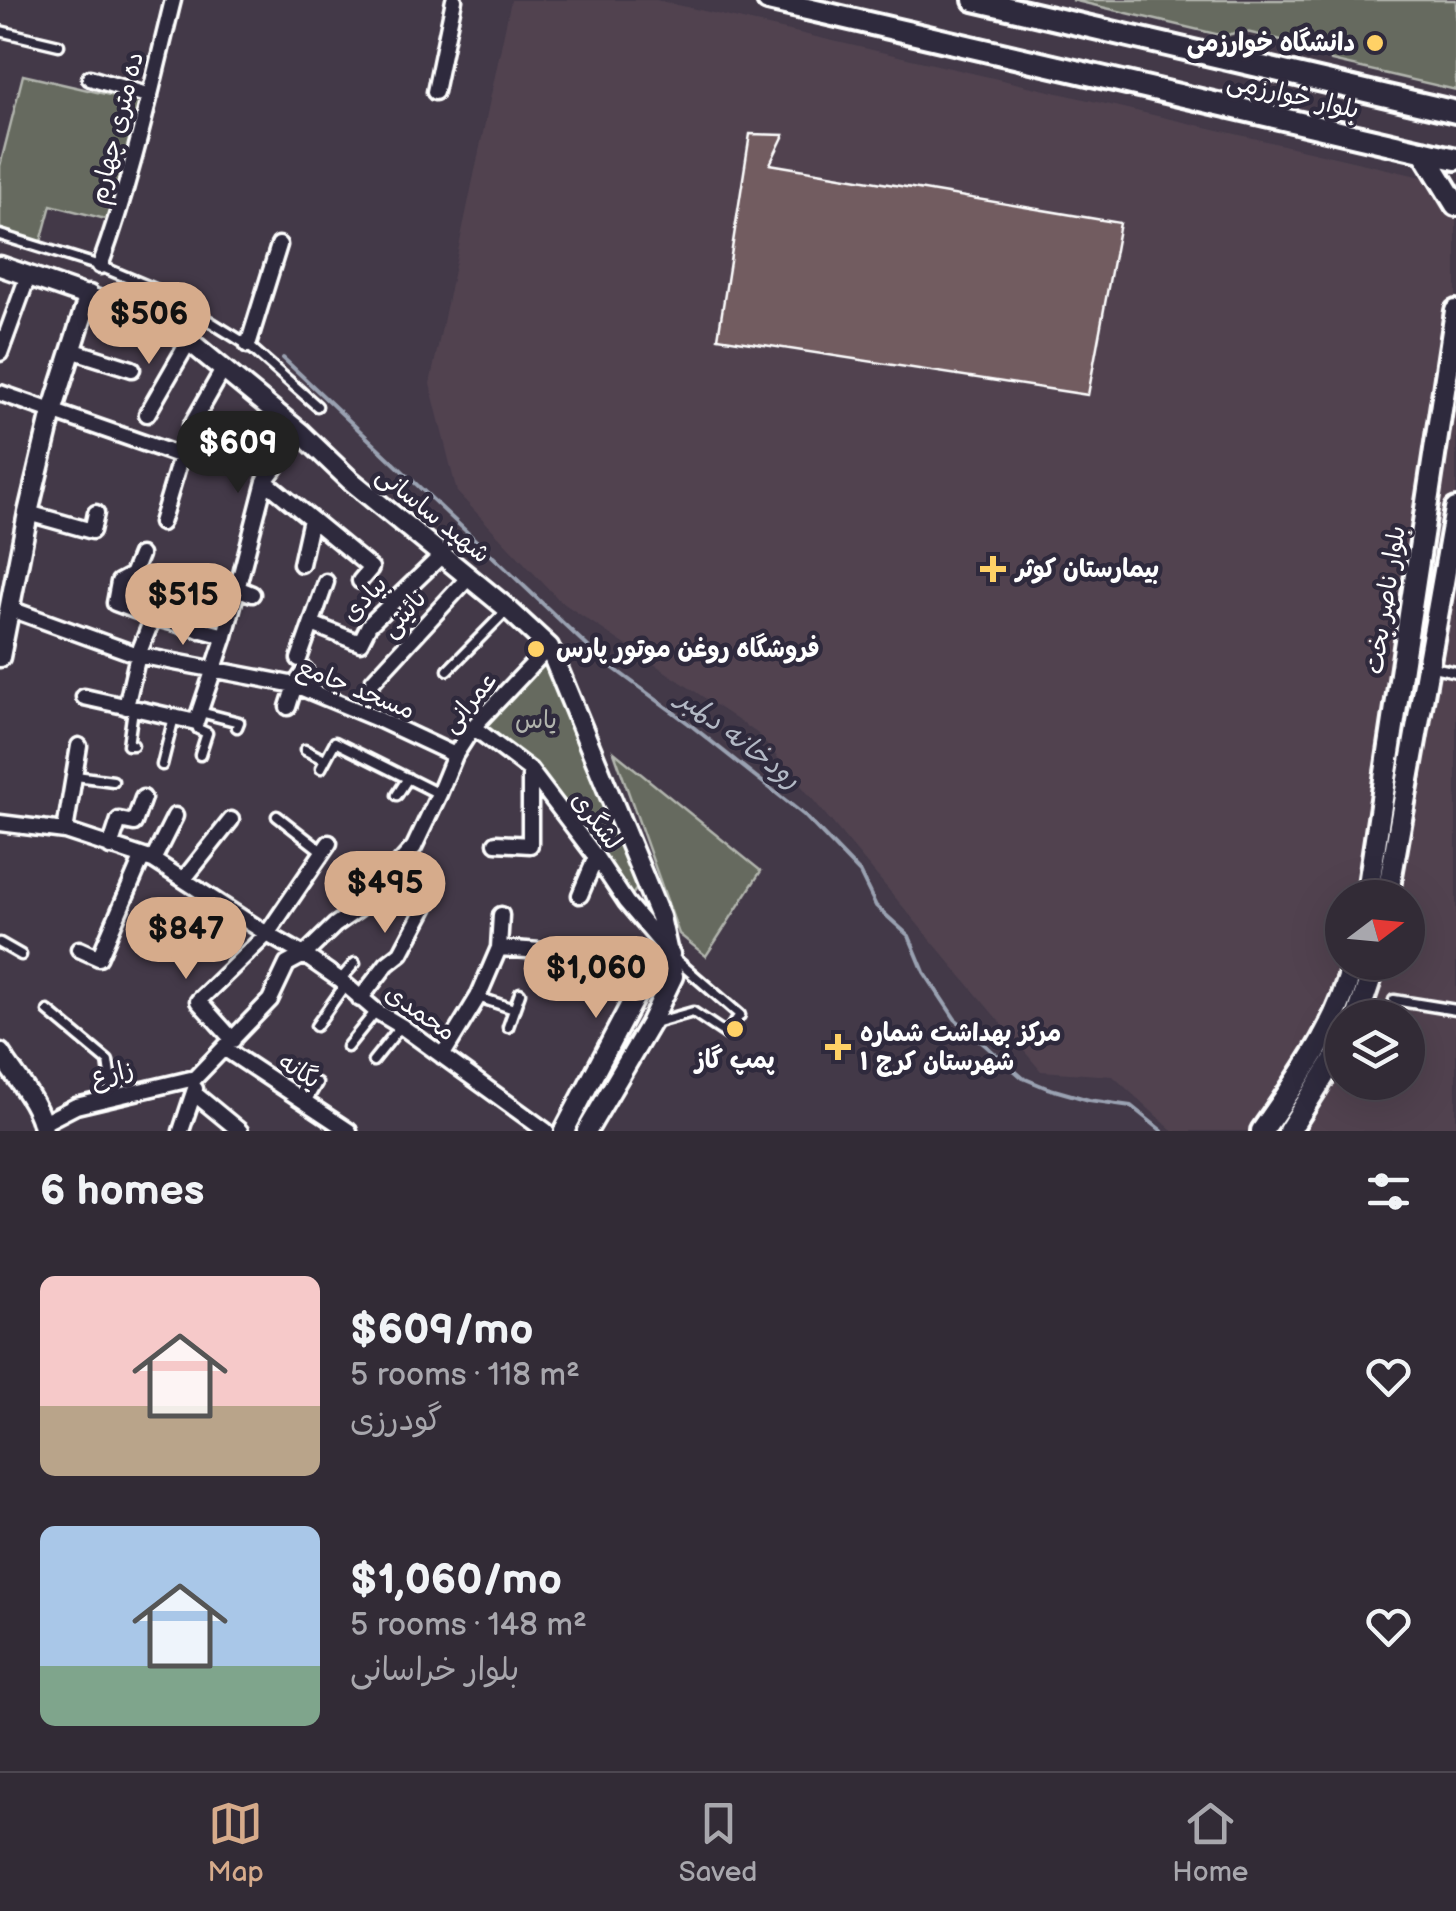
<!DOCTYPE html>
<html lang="en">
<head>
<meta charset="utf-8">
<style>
	:root { --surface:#322b36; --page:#3a333e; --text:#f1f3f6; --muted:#a8a7ad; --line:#4d4751; --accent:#d6ab8b }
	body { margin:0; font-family:"Balsamiq Sans","Playpen Sans Arabic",sans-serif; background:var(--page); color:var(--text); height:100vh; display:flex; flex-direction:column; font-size:38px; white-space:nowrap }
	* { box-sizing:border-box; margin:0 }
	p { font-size:32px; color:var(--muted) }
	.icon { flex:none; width:55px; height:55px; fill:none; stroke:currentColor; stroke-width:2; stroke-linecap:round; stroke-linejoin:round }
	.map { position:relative; height:1131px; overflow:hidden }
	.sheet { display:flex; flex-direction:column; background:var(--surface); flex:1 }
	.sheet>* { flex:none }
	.needle { width:65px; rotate:74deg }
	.fabs { position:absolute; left:1325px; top:880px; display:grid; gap:20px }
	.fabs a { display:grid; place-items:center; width:100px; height:100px; border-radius:50%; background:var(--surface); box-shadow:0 10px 40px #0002,0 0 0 2px var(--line); font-size:50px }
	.price { position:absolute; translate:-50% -85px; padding:0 22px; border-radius:35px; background:var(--accent); color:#111; font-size:32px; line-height:65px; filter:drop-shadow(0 2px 5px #0008) }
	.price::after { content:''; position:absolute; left:50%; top:60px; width:30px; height:22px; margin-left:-15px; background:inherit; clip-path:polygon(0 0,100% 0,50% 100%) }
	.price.current { background:#222; color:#fff }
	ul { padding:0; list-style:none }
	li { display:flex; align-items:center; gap:30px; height:250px; padding:0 40px }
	li span { display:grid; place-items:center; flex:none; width:280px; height:200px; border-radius:15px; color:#555 }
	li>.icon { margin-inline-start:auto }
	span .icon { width:120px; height:120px; fill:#fffc; stroke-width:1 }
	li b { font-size:42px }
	h2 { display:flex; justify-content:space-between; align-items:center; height:120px; padding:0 40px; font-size:42px }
	.menu { display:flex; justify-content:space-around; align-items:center; height:140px; border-top:2px solid var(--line); background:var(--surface); font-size:28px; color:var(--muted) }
	.menu a { display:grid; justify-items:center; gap:5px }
	.menu .current { color:var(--accent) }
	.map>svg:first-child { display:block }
</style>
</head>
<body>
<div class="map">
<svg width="1456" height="1131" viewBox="0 0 1456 1131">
	<rect width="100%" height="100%" fill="#433948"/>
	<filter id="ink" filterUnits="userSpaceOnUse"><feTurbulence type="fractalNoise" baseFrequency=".01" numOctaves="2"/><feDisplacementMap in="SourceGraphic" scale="20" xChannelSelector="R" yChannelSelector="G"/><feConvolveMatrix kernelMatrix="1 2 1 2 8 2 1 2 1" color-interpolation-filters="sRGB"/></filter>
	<g filter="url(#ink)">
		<path fill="#514350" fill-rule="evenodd" d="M511,0H656L1456,185V1131H1173L1113,1076L1041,1071L757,733L560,601L457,492L430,384ZM1342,898H1408V962H1342ZM1342,1018H1408V1082H1342Z"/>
		<path fill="#666b5e" stroke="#b2b5ae" stroke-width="2.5" d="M1072,0H1456V90L1331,61L1321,49L1242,31L1224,36Z
			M23,75L149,104L117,222L51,205L39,249L0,236V166Z
			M549,647L644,877L631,897L596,857L545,775L474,727Z
			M614,752L761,871L706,956L679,934Z"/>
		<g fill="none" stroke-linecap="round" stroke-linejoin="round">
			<path stroke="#9aa2b2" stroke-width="4" d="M283,358L601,659L688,723L804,815L860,873L876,906L909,936L924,972L955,1019L1023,1078L1047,1088L1089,1100L1131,1106L1162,1131"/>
		</g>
		<path fill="#725b61" stroke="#fff" stroke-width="2.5" d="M750,134L784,135L770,164L1120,223L1088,395L718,338Z"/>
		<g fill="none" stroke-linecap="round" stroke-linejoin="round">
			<g stroke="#fff" stroke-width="15">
				<path id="service" d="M0,31L59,45
					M0,235L100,266L162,292L248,345L317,406
					M1433,667L1456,672
					M448,670L508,609
					M200,712L239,722L237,727
					M196,722L198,729L207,733L200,755
					M133,745H128L133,709
					M305,750L325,760
					M162,765L174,717
					M321,768L335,742L439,794
					M76,776L113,781
					M397,795L408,778
					M277,816L323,852
					M0,943L21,955
					M340,980L355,963
					M478,997L514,1009
					M1394,1000L1456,1010
					M48,1011L108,1061L113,1096
					M654,1023L693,1012L726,1034L740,1015L674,958
					M316,1026L345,985
					M508,1027L520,993
					M347,1047L376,1011
					M373,1061L401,1026
					M306,1102L317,1083"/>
			</g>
			<g stroke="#fff" stroke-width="21">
				<path id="minor" d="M90,78L150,96
					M435,92L454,0
					M100,266C132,179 151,89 173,0
					M248,345L279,245
					M71,350L132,369
					M0,353L28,276
					M0,393L181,456L161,523
					M147,414L189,341
					M191,426L224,368
					M265,481L371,568L360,581
					M28,513L92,531L96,513
					M140,555L132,575L119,582L115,603L153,617
					M301,564L311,519
					M182,584L207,594L199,630
					M237,588L252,594
					M8,608L138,655L295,685L380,720L455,755
					M312,624L360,643L369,625L442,555
					M299,659L326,582
					M373,681L469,577
					M84,697L196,722L225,636L265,481L301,433
					M126,707L138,655L153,617L225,636
					M288,707L295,685L305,670
					M473,727L530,770L596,857L626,902L665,948
					M0,823L65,831L153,860L267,934L304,955L340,980L376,1011L401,1026L546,1131
					M65,831L79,746
					M496,843L530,845V771
					M110,847L119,820L134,823L143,798
					M153,860L175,816
					M184,879L231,820
					M580,895L596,857
					M499,948L568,953
					M79,949L99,958L142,858
					M360,999L387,964L401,953L435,889
					M233,1040L198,1001L267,934L329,843
					M225,1049L349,1131
					M442,1056L478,997L499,948L501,915
					M195,1078L270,1000L287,964L304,955L335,925L358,909L414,847L439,794L455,755L473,727L549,647
					M195,1094L240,1131
					M43,1123L76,1106L195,1078
					M181,1131L195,1089"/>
			</g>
			<g stroke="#fff" stroke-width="25">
				<path id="tertiary" d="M0,266L150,318L189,341L301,433L350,480L508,609L549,647L660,917L673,976L650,1024L587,1131
					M0,657L28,513L52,412L89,295
					M0,1053C13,1074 42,1107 43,1131
					M564,1131L653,962L670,954"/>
			</g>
			<g stroke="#fff" stroke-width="28">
				<path id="secondary" d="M768,0L1456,159
					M974,0L1456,112
					M1423,151L1456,205
					M1367,898L1456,311
					M1387,898L1456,509
					M1357,1018L1376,962
					M1262,1131C1299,1077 1338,1027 1353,962
					M1289,1131L1342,1047"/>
			</g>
			<use href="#service" stroke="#2f2a3d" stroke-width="8"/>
			<use href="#minor" stroke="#2f2a3d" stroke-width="14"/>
			<use href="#tertiary" stroke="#2f2a3d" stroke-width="18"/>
			<use href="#secondary" stroke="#2f2a3d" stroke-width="20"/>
		</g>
	</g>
	<g fill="#ffd166" stroke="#2f2a3d" stroke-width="4">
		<circle cx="1375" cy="43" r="10"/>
		<path d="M988 554h10v10h10v10h-10v10h-10v-10h-10v-10h10z"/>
		<circle cx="536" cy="649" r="10"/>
		<circle cx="735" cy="1029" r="10"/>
		<path d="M833 1032h10v10h10v10h-10v10h-10v-10h-10v-10h10z"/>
	</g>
	<g text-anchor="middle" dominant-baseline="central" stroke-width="9" stroke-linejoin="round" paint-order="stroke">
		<g font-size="25" font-weight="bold" fill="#fff" stroke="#2f2a3d" text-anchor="start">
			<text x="1355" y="43" text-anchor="end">دانشگاه خوارزمی</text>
			<text x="1016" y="569">بیمارستان کوثر</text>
			<text x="556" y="649">فروشگاه روغن موتور پارس</text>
			<text x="860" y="1033">مرکز بهداشت شماره<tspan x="860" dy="29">۱ شهرستان کرج</tspan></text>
			<text x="735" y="1060" text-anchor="middle">پمپ گاز</text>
		</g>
		<g font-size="25" fill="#fff" stroke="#2f2a3d">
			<text transform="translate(1293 96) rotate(13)">بلوار خوارزمی</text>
			<text transform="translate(117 128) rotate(-76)">ده متری چهارم</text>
			<text transform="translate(433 515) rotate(39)">شهید ساسانی</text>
			<text transform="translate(365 599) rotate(-46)">بیادی</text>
			<text transform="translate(1386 600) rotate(-81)">بلوار ناصر بخت</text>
			<text transform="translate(404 614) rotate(-48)">نائینی</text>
			<text transform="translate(356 689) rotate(22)">مسجد جامع</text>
			<text transform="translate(470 702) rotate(-50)">عمرانی</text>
			<text transform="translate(596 821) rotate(53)">لشگری</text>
			<text transform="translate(420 1013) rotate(35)">محمدی</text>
			<text transform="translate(299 1071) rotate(33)">یگانه</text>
			<text transform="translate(112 1074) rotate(-14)">زارع</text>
		</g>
		<g font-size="25" fill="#b2b5ae" stroke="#2f2a3d">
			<text x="536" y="720">یاس</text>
		</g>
		<g font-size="28" font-style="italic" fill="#b3b9c5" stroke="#2f2a3d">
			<text transform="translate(739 739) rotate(37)">رودخانه دلمبر</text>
		</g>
	</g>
</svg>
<div class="fabs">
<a><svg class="needle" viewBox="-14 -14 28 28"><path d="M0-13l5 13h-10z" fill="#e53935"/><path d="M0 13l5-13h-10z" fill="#a8a7ad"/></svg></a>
<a><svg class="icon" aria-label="layers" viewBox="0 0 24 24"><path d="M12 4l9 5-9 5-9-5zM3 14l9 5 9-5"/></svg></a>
</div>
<b class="price" style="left:149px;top:367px">$506</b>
<b class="price current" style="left:238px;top:496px">$609</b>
<b class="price" style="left:183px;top:648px">$515</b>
<b class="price" style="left:385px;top:936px">$495</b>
<b class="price" style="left:186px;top:982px">$847</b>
<b class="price" style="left:596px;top:1021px">$1,060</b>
</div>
<section class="sheet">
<h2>6 homes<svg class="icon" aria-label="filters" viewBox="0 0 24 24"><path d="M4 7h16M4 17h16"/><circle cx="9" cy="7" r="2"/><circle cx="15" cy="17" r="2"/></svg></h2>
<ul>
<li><span style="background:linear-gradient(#f6c9c9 65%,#b9a48a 0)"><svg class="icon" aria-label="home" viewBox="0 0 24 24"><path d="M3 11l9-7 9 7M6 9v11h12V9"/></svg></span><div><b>$609/mo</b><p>5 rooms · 118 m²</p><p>گودرزی</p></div><svg class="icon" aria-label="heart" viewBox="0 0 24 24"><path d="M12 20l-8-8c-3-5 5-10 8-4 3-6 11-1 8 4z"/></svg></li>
<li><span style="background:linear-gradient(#a9c7e8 70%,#7fa58c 0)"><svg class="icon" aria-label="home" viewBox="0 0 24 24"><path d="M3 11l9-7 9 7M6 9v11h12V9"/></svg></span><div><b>$1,060/mo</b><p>5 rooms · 148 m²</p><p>بلوار خراسانی</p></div><svg class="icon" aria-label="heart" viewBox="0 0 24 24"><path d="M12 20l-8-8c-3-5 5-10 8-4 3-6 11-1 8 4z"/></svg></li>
</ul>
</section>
<nav class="menu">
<a class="current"><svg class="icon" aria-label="map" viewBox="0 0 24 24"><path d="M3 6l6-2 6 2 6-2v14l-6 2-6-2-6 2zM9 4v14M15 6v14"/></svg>Map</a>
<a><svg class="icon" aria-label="saved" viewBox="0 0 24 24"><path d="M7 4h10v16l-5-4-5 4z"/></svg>Saved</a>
<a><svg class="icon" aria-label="home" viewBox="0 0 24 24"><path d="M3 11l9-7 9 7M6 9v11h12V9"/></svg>Home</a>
</nav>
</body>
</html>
